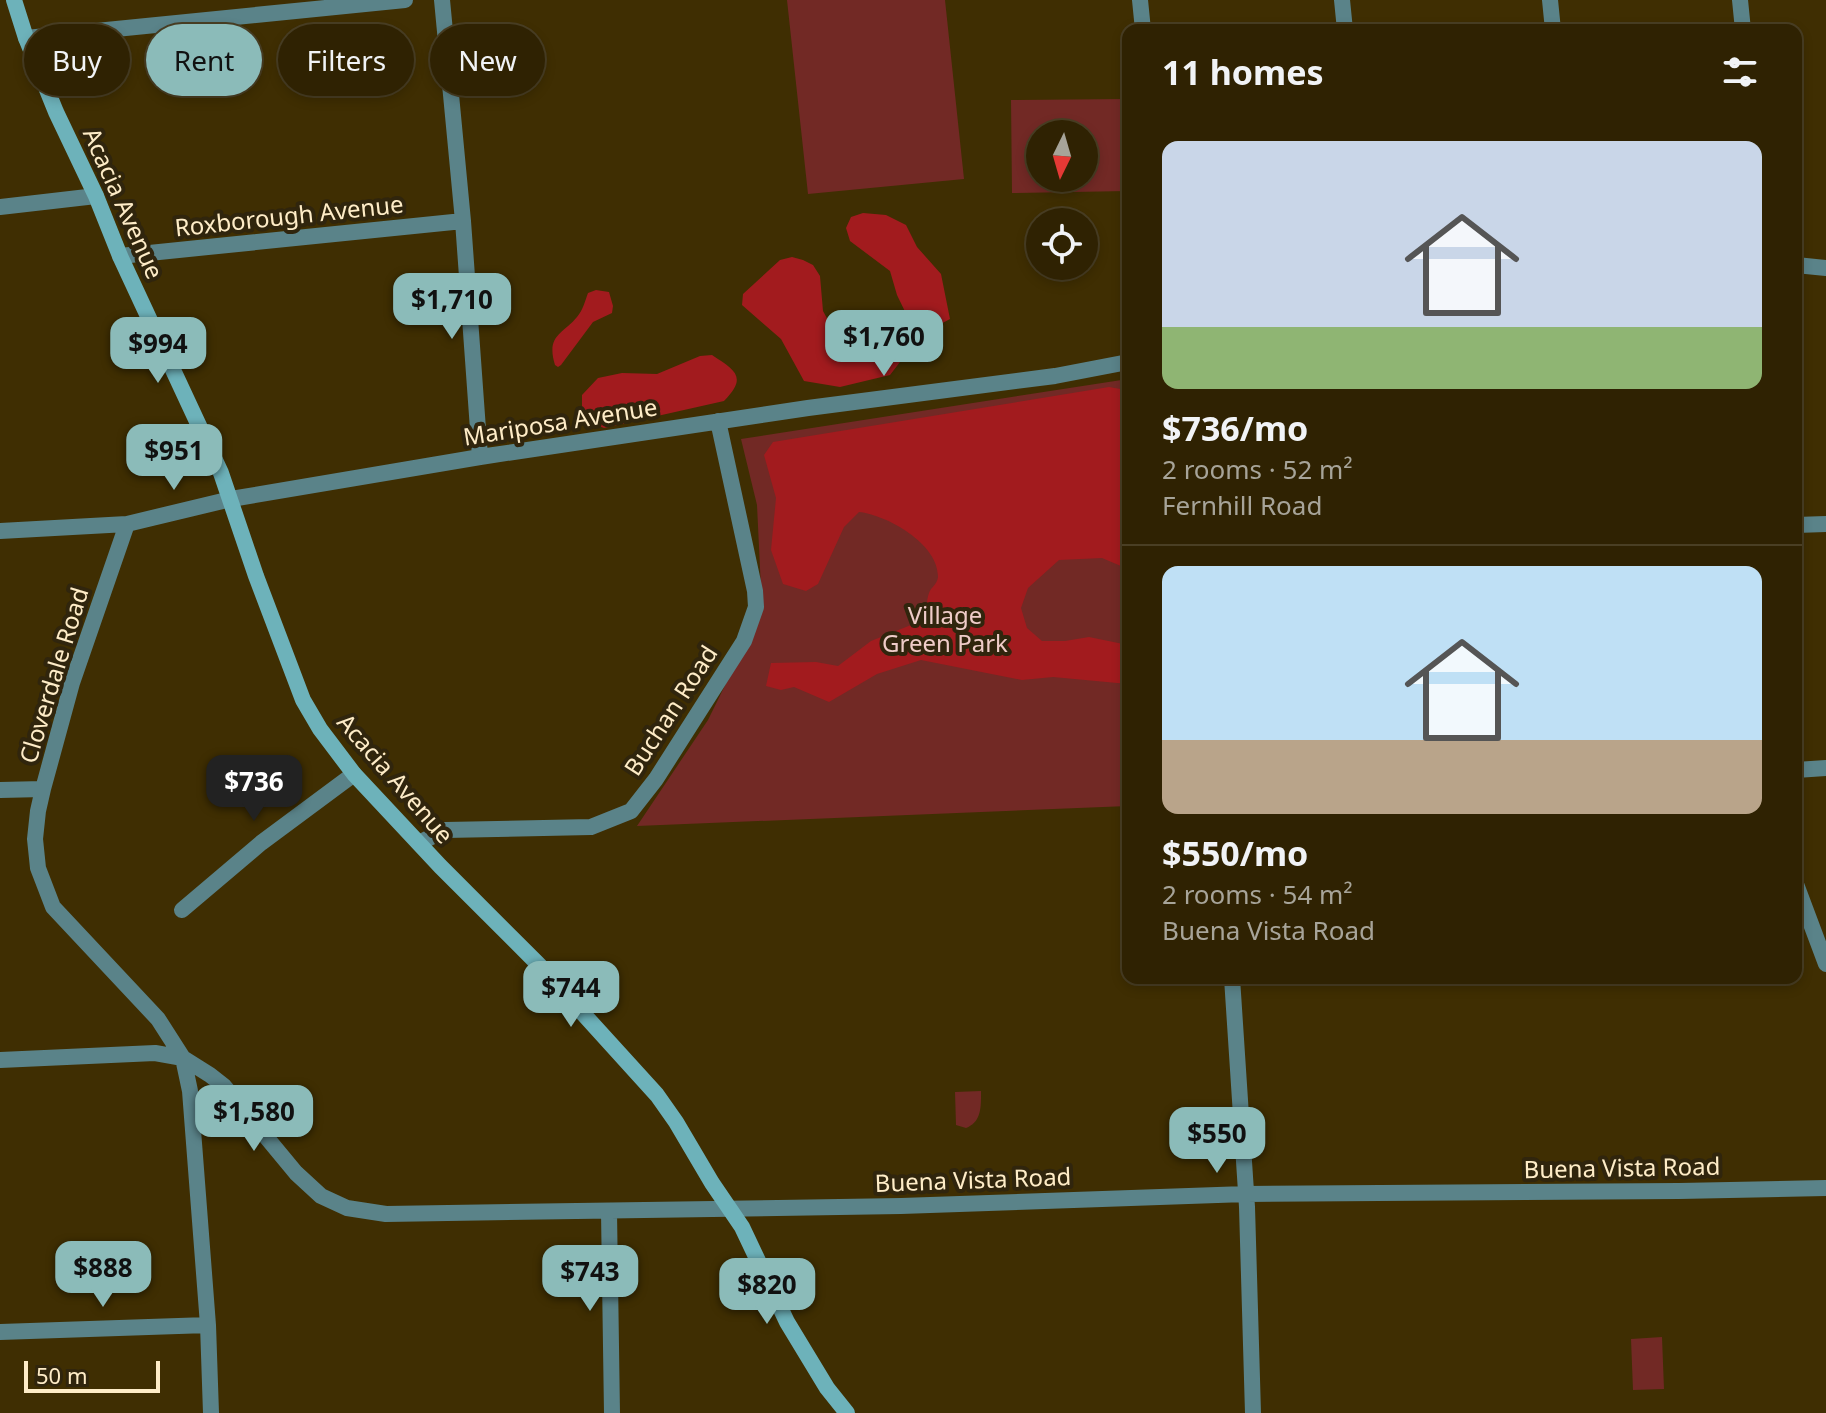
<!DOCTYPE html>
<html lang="en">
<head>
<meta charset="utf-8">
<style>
	:root { --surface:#2f2202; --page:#3b2f11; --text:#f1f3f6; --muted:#a7a499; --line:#4a3f24; --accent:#8bbbb9 }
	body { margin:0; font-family:"Noto Sans",sans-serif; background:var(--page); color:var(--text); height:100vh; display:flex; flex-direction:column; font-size:30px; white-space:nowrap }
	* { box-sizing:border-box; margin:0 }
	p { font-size:26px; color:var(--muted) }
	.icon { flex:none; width:44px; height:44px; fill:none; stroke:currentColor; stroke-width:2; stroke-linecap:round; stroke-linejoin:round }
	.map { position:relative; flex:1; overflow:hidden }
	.drawer { position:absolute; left:1122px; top:24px; width:680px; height:960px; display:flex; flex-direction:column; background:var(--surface); border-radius:16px; box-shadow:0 4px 12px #0003,0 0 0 2px var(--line) }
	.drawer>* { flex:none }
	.guide { position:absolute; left:24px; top:24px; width:760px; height:72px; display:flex; gap:16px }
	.needle { width:52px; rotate:185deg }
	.controls { position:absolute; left:1026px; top:120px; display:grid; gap:16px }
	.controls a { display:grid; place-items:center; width:72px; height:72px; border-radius:50%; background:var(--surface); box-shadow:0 4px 12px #0003,0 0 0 2px var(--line); font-size:40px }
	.scale { position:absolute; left:24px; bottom:20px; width:136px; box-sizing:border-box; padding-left:8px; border:4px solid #feecc7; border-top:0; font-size:22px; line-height:28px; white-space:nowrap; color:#feecc7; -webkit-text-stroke:6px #30250d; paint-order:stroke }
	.price { position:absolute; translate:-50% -68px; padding:0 18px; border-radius:16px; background:var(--accent); color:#111; font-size:26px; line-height:52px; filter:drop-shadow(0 2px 4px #0008) }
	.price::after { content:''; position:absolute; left:50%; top:48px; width:24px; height:18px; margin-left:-12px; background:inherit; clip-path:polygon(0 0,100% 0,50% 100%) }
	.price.current { background:#222; color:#fff }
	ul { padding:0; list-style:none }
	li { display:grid; align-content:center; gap:16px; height:424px; padding:0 40px }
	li+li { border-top:2px solid var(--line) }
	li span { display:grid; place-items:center; height:248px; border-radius:16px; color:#555 }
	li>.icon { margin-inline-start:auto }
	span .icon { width:144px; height:144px; fill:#fffc; stroke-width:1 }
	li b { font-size:34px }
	h2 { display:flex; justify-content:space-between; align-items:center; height:96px; padding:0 40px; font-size:34px }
	.tag { padding:0 28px; border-radius:36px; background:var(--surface); box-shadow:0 4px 12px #0003,0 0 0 2px var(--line); font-size:28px; line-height:72px }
	.tag.current { background:var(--accent); color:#111 }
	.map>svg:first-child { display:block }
</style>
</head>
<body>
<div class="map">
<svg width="1826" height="1413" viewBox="0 0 1826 1413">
	<rect width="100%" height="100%" fill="#3f2e02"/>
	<path fill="#722925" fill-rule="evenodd" d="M787,0H945L964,179L808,194Z
		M1127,99L1128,191L1012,193L1011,100ZM1084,134V178H1040V134Z
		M1128,379V806L637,826L708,720L762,610L757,505L741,439Z
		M981,1091C981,1106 982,1122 966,1128L956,1125L955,1092Z
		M1662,1337L1664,1389L1633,1390L1631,1339Z"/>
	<path fill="#a21b1e" d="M863,213L886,215L906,225L917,247L941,274L950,319L926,332L913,328L897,295L890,271L850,241L846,228L851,217Z
		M792,257L803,260L813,265L820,276L823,311L840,342L850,348L886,347L895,352L900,362L890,375L840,387L804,381L781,339L742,305L743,294L780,260Z
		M596,290L609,292L613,306L612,313L593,322L561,365L558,367L555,365C546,335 562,335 577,317C583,310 585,301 588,293Z
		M712,355C735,370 748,377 724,401L604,428L582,419V395L598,378L622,373L657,374L700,356Z
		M1109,387L1126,390L1128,392V569L1102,558L1059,560L1028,588L1021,608L1027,628L1042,641H1065L1089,637L1128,645V684L1053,677L1022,680L921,660L877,674L829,702L794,687L781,690L766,686L771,663L816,662L838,666L871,641L926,619C927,611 926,601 929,593C931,587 937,585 938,577C939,544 887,515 859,512L844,527L818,584L806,591L783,584L771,550L776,498L764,455L773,442Z"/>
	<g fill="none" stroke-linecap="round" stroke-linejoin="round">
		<path stroke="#5a8389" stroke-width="16" d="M442,0L463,221L480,457
			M1140,0L1143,30
			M1342,0L1345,30
			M1550,0L1553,30
			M1740,0L1743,30
			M26,38L405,0
			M0,207L96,196
			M120,256L463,221
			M1796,265L1826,268
			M127,524L72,683L43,789L38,811L35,839L38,868L53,907L158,1019L183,1058L190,1091L208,1325L211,1413
			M1796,525L1826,524
			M0,531L127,524L231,499L480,457L808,408L1055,376L1128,362
			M1796,770L1826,768
			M0,790L43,789
			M419,843L445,830L591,827L631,811L656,779L744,641L756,607L755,591L718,421
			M1796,884L1826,964
			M182,910L261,843L354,774
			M1232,978L1247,1207L1253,1413
			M0,1060L155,1053L183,1058L210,1075L224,1086L296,1173L321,1196L347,1208L386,1214L901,1206L1246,1194L1679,1191L1826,1188
			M609,1212L612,1413
			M0,1332L208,1325"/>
		<path stroke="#6db2ba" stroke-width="16" d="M14,0L26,38L56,112L96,196L120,256L221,473L256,576L303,700L320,729L354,774L440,866L539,965L657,1095L676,1122L712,1183L742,1227L787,1322L827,1388L847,1413"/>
	</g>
	<g text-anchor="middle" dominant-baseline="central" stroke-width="8" stroke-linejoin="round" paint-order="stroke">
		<g font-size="24" fill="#feecc7" stroke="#30250d">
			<text transform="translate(124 203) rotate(66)">Acacia Avenue</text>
			<text transform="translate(289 215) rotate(-6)">Roxborough Avenue</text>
			<text transform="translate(560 421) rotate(-9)">Mariposa Avenue</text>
			<text transform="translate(53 675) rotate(-73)">Cloverdale Road</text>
			<text transform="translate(670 710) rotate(-57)">Buchan Road</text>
			<text transform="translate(396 778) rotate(49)">Acacia Avenue</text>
			<text transform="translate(1622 1167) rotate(-1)">Buena Vista Road</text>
			<text transform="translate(973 1179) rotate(-2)">Buena Vista Road</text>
		</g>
		<g font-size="24" fill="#efccc8" stroke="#30250d">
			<text x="945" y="614">Village<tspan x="945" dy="28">Green Park</tspan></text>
		</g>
	</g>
</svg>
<div class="controls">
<a><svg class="needle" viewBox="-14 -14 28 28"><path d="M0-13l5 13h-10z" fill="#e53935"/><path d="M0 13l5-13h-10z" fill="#a7a499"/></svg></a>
<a><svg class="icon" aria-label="locate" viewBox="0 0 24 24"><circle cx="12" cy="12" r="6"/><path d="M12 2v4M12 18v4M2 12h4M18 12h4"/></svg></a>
</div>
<div class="scale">50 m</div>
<b class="price" style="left:452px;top:341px">$1,710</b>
<b class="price" style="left:884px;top:378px">$1,760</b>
<b class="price" style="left:158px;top:385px">$994</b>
<b class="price" style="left:174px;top:492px">$951</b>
<b class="price current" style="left:254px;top:823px">$736</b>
<b class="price" style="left:571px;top:1029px">$744</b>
<b class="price" style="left:254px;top:1153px">$1,580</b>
<b class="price" style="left:1217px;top:1175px">$550</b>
<b class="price" style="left:103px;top:1309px">$888</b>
<b class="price" style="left:590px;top:1313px">$743</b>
<b class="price" style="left:767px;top:1326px">$820</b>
<div class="guide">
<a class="tag">Buy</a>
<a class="tag current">Rent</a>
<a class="tag">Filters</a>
<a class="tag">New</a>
</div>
<section class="drawer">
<h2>11 homes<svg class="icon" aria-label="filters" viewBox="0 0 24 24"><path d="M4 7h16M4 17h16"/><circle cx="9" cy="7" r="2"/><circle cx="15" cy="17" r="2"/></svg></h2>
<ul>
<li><span style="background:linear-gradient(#c9d6e8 75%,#8fb573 0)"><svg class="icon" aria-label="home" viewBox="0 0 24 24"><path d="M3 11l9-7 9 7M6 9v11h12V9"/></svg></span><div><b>$736/mo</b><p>2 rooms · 52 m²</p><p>Fernhill Road</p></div></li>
<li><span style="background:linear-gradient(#bfe0f5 70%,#b9a48a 0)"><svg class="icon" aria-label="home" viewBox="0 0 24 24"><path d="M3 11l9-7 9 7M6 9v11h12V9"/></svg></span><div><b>$550/mo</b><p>2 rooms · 54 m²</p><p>Buena Vista Road</p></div></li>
</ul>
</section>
</div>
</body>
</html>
